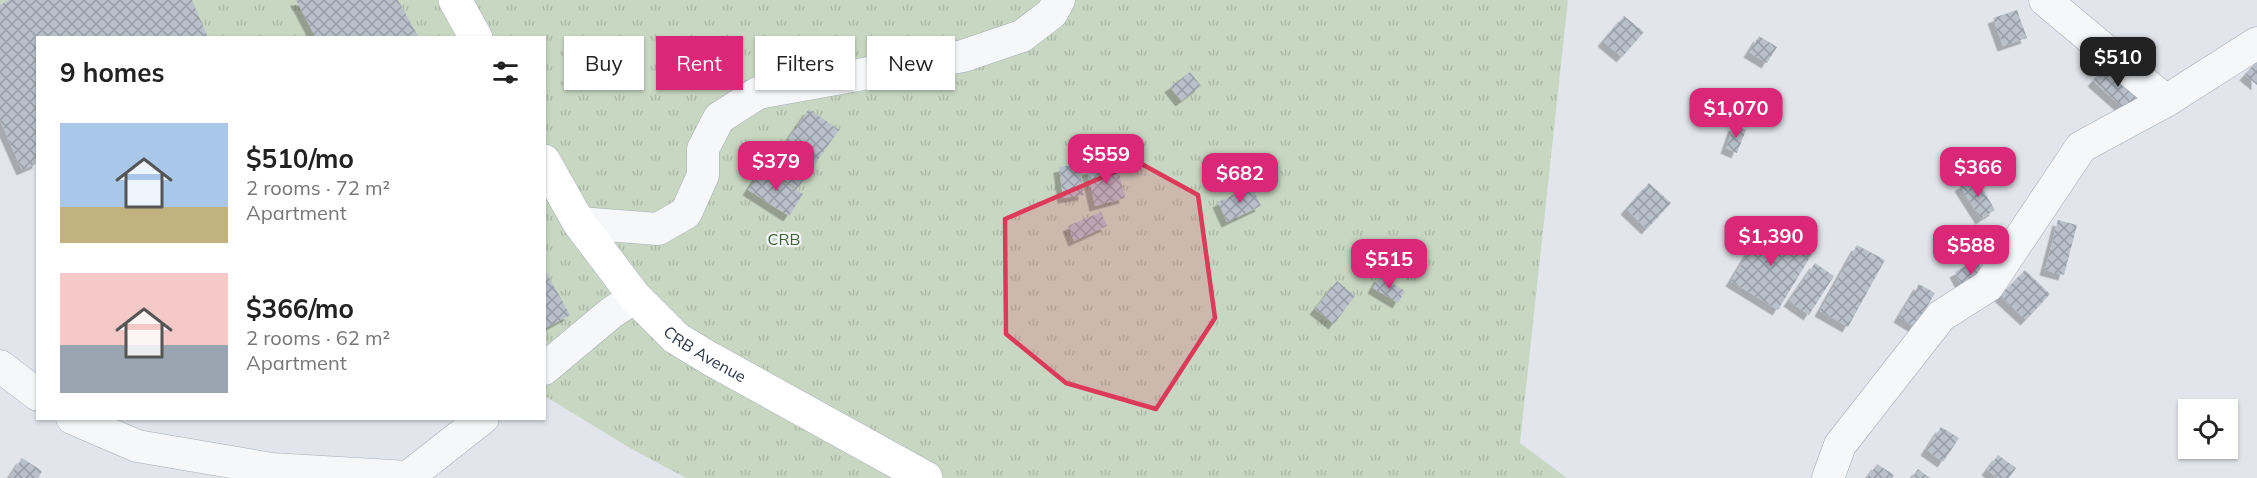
<!DOCTYPE html>
<html lang="en">
<head>
<meta charset="utf-8">
<style>
	:root { --surface:#fff; --page:#f2f2f2; --text:#222; --muted:#767676; --accent:#db2777 }
	body { margin:0; font-family:Mulish,sans-serif; background:var(--page); color:var(--text); height:100vh; display:flex; flex-direction:column; font-size:22px; white-space:nowrap }
	* { box-sizing:border-box; margin:0 }
	p { font-size:20px; color:var(--muted) }
	.icon { flex:none; width:33px; height:33px; fill:none; stroke:currentColor; stroke-width:2; stroke-linecap:round; stroke-linejoin:round }
	.map { position:relative; flex:1; overflow:hidden }
	.side { position:absolute; left:36px; top:36px; width:510px; height:384px; display:flex; flex-direction:column; background:var(--surface); border-radius:0px; box-shadow:0 2px 4px #0004 }
	.side>* { flex:none }
	.hud { position:absolute; left:564px; top:36px; width:570px; height:54px; display:flex; gap:12px }
	.fabs { position:absolute; left:2178px; top:399px; display:grid; gap:12px }
	.fabs a { display:grid; place-items:center; width:60px; height:60px; border-radius:0px; background:var(--surface); box-shadow:0 2px 4px #0004; font-size:30px }
	.price { position:absolute; translate:-50% -51px; padding:0 14px; border-radius:12px; background:var(--accent); color:#fff; font-size:20px; line-height:39px; filter:drop-shadow(0 2px 3px #0008) }
	.price::after { content:''; position:absolute; left:50%; top:36px; width:18px; height:14px; margin-left:-9px; background:inherit; clip-path:polygon(0 0,100% 0,50% 100%) }
	.price.selected { background:#222; color:#fff }
	ul { padding:0; list-style:none }
	li { display:flex; align-items:center; gap:18px; height:150px; padding:0 24px }
	li span { display:grid; place-items:center; flex:none; width:168px; height:120px; border-radius:0px; color:#555 }
	li>.icon { margin-inline-start:auto }
	span .icon { width:72px; height:72px; fill:#fffc; stroke-width:1 }
	li b { font-size:26px }
	h2 { display:flex; justify-content:space-between; align-items:center; height:72px; padding:0 24px; font-size:26px }
	.tag { padding:0 21px; border-radius:0px; background:var(--surface); box-shadow:0 2px 4px #0004; font-size:21px; line-height:54px }
	.tag.selected { background:var(--accent); color:#fff }
	.map>svg:first-child { display:block }
</style>
</head>
<body>
<div class="map">
<svg width="2257" height="478" viewBox="0 0 2257 478">
	<defs>
		<pattern id="grass-tufts" width="24" height="20" patternUnits="userSpaceOnUse" patternTransform="scale(1.5)"><rect width="24" height="20" fill="#c8d7c2"/><path d="M3 7l-1-3M5 7V3M7 7l1-3M15 17l-1-3M17 17v-4M19 17l1-3" fill="none" stroke="#acb9a8"/></pattern>
		<pattern id="building-cross-hatch" width="8" height="8" patternUnits="userSpaceOnUse" patternTransform="scale(1.5)"><rect width="8" height="8" fill="#b8c0ca"/><path d="M0 0l8 8M0 8l8-8" fill="none" stroke="#969da6"/></pattern>
		<filter id="shadow"><feDropShadow dx="-5.5" dy="5.5" stdDeviation="0" flood-color="#0004"/></filter>
	</defs>
	<rect width="100%" height="100%" fill="#e2e6ec"/>
	<path fill="url(#grass-tufts)" d="M0,0H1568L1520,443L1567,478H686L628,447L545,396L544,38H38L0,61Z"/>
	<path fill="url(#building-cross-hatch)" filter="url(#shadow)" d="M10,0H192L208,38H38V163L22,170L0,120V5Z
		M296,0H398L419,38H316Z
		M2017,10L2027,38L2003,46L1993,18Z
		M1624,16L1644,32L1622,57L1603,41Z
		M1759,36L1777,47L1767,63L1749,52Z
		M2257,61V85L2245,75Z
		M2108,64L2143,96L2128,112L2093,81Z
		M1190,72L1201,86L1181,101L1170,87Z
		M809,109L839,130L797,189L768,168Z
		M1734,125L1746,130L1737,153L1726,148Z
		M1079,164L1084,195L1063,198L1059,167Z
		M1117,164L1125,198L1095,206L1087,170Z
		M762,168L803,194L789,216L748,190Z
		M1975,176L1995,210L1981,219L1960,186Z
		M1649,183L1671,203L1647,229L1626,209Z
		M1252,186L1261,206L1227,222L1218,202Z
		M1101,212L1107,226L1074,241L1068,226Z
		M2058,220L2077,225L2064,275L2045,270Z
		M1765,224L1812,254L1778,310L1731,281Z
		M1857,245L1885,260L1848,327L1820,311Z
		M1977,260L1987,280L1965,291L1955,272Z
		M1815,263L1834,276L1809,315L1789,301Z
		M544,268L570,315L544,329Z
		M2025,270L2050,294L2026,320L2000,296Z
		M1380,276L1405,291L1398,303L1373,288Z
		M1337,281L1355,296L1334,324L1315,309Z
		M1919,284L1935,293L1915,327L1899,317Z
		M1941,427L1959,438L1943,462L1926,450Z
		M1998,455L2016,468L2009,478H1998L1987,470Z
		M22,458L42,471L38,478H9Z
		M1877,464L1894,475L1892,478H1867Z
		M1918,469L1930,478H1912Z"/>
	<g fill="none" stroke-linecap="round" stroke-linejoin="round">
		<g stroke="#a6adb7" stroke-width="33">
			<path id="street" d="M2045,0L2166,101
				M579,223L658,229L686,213L703,175V149L719,118L758,93L963,56L1022,36L1052,13L1059,0
				M0,366L38,395
				M544,369L611,313L635,297
				M72,418L137,446L272,469L408,477L483,418
				M1828,478L1840,445L1941,316L1988,286L2081,147L2166,101L2257,43"/>
		</g>
		<g stroke="#a6adb7" stroke-width="34">
			<g id="secondary">
				<path d="M455,0L476,38"/>
				<path id="s1" d="M544,161L579,223L635,297L676,338L709,358L926,478"/>
			</g>
		</g>
		<use href="#street" stroke="#f5f7f9" stroke-width="32"/>
		<use href="#secondary" stroke="#fff" stroke-width="33"/>
	</g>
	<path fill="#dd3a5a" fill-opacity="0.2" stroke="#dd3a5a" stroke-width="4.5" stroke-linejoin="round" d="M1138,162L1198,195L1215,318L1156,409L1066,383L1006,334L1005,219Z"/>
	<g text-anchor="middle" dominant-baseline="central" stroke-width="4.5" stroke-linejoin="round" paint-order="stroke">
		<g font-size="16" fill="#3f6333" stroke="#f2f5f9">
			<text x="784" y="239">CRB</text>
		</g>
		<g font-size="16" fill="#283446" stroke="#f2f5f9">
			<text stroke="none"><textPath href="#s1" startOffset="255">CRB Avenue</textPath></text>
		</g>
	</g>
</svg>
<div class="fabs">
<a><svg class="icon" aria-label="locate" viewBox="0 0 24 24"><circle cx="12" cy="12" r="6"/><path d="M12 2v4M12 18v4M2 12h4M18 12h4"/></svg></a>
</div>
<b class="price selected" style="left:2118px;top:88px">$510</b>
<b class="price" style="left:1736px;top:139px">$1,070</b>
<b class="price" style="left:1106px;top:185px">$559</b>
<b class="price" style="left:776px;top:192px">$379</b>
<b class="price" style="left:1978px;top:198px">$366</b>
<b class="price" style="left:1240px;top:204px">$682</b>
<b class="price" style="left:1771px;top:267px">$1,390</b>
<b class="price" style="left:1971px;top:276px">$588</b>
<b class="price" style="left:1389px;top:290px">$515</b>
<div class="hud">
<a class="tag">Buy</a>
<a class="tag selected">Rent</a>
<a class="tag">Filters</a>
<a class="tag">New</a>
</div>
<section class="side">
<h2>9 homes<svg class="icon" aria-label="filters" viewBox="0 0 24 24"><path d="M4 7h16M4 17h16"/><circle cx="9" cy="7" r="2"/><circle cx="15" cy="17" r="2"/></svg></h2>
<ul>
<li><span style="background:linear-gradient(#a9c7e8 70%,#c2b280 0)"><svg class="icon" aria-label="home" viewBox="0 0 24 24"><path d="M3 11l9-7 9 7M6 9v11h12V9"/></svg></span><div><b>$510/mo</b><p>2 rooms · 72 m²</p><p>Apartment</p></div></li>
<li><span style="background:linear-gradient(#f6c9c9 60%,#9aa5b1 0)"><svg class="icon" aria-label="home" viewBox="0 0 24 24"><path d="M3 11l9-7 9 7M6 9v11h12V9"/></svg></span><div><b>$366/mo</b><p>2 rooms · 62 m²</p><p>Apartment</p></div></li>
</ul>
</section>
</div>
</body>
</html>
